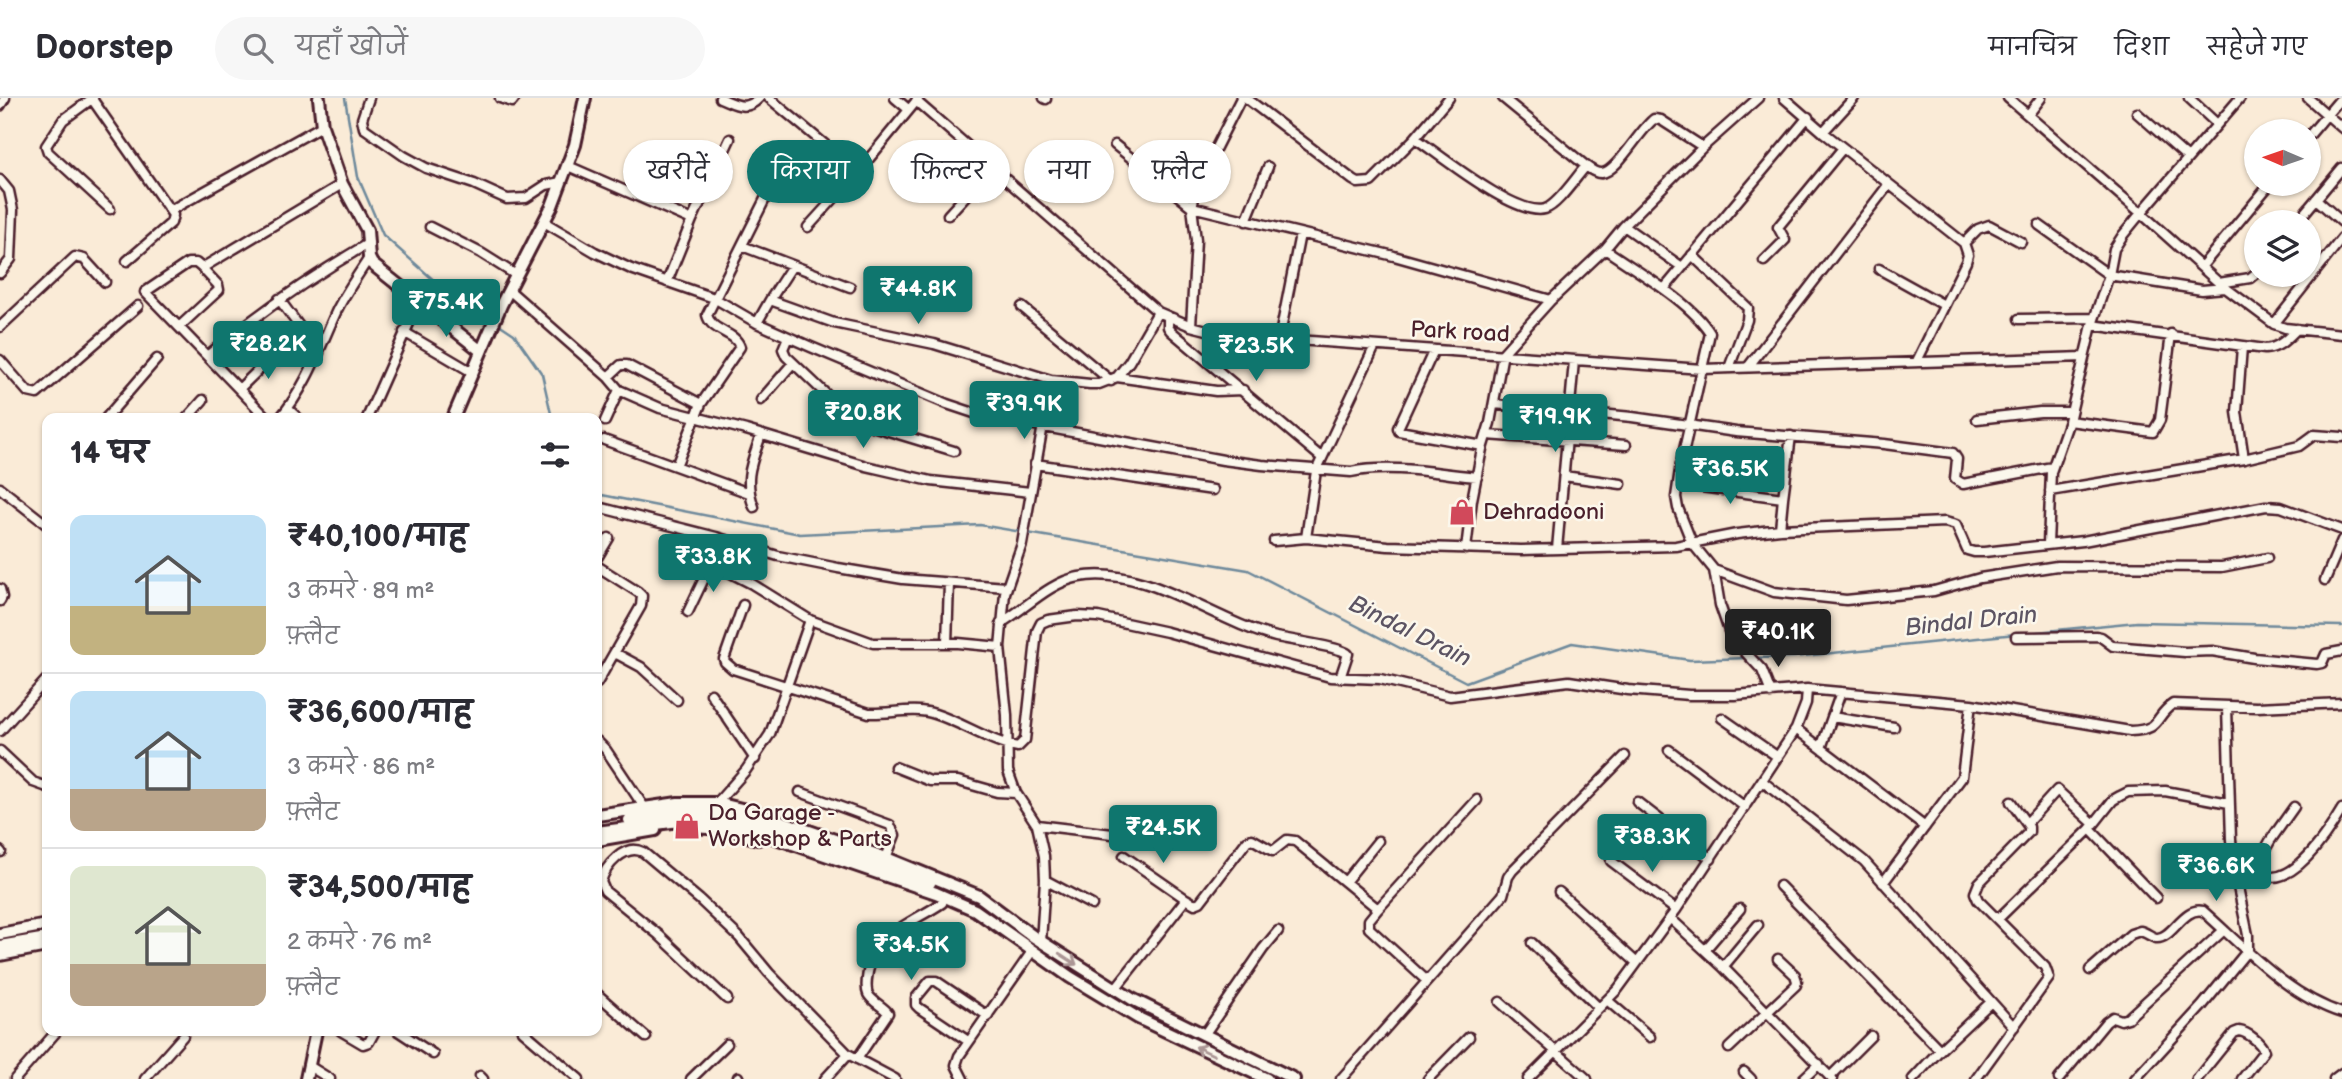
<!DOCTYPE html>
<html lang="hi">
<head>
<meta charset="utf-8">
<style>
	:root { --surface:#fff; --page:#f7f7f7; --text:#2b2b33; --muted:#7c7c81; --line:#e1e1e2; --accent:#0f766e }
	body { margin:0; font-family:"Balsamiq Sans","Playpen Sans Deva",sans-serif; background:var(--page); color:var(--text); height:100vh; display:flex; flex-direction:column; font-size:26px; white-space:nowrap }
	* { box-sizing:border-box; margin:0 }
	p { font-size:23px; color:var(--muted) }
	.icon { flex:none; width:38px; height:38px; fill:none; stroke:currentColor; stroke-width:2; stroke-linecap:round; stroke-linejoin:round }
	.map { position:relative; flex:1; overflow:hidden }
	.drawer { position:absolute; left:42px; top:315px; width:560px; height:623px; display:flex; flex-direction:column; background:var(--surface); border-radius:14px; box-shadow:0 2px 5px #0004 }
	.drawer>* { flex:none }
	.top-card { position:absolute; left:623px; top:42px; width:665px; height:63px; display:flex; gap:14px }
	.needle { width:46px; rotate:272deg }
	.controls { position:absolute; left:2244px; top:21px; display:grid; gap:14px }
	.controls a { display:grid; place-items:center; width:77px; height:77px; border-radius:50%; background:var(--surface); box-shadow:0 2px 5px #0004; font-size:35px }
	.price { position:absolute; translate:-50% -60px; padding:0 16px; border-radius:7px; background:var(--accent); color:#fff; font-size:23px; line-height:46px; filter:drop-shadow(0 2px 4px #0008) }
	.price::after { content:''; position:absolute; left:50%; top:42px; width:21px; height:16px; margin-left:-10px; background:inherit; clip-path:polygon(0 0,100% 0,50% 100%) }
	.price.active { background:#222; color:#fff }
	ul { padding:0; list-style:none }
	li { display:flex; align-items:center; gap:21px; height:175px; padding:0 28px }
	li+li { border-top:2px solid var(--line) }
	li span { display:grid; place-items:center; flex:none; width:196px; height:140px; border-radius:14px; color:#555 }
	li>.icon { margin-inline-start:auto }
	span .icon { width:84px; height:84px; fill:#fffc; stroke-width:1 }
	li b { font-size:30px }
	h2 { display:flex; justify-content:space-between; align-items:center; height:84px; padding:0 28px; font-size:30px }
	.chip { padding:0 24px; border-radius:32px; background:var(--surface); box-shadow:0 2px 5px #0004; font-size:24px; line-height:63px }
	.chip.active { background:var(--accent); color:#fff }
	header { display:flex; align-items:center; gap:42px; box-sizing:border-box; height:98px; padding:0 35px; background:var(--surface); border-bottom:2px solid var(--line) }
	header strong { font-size:33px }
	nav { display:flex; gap:38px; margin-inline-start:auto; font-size:24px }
	.search { width:490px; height:63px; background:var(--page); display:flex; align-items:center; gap:18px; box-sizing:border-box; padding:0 24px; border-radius:38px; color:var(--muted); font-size:26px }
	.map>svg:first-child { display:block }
</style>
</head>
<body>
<header>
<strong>Doorstep</strong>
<div class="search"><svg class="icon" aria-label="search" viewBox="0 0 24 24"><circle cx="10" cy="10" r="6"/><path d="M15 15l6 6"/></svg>यहाँ खोजें</div>
<nav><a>मानचित्र</a><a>दिशा</a><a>सहेजे गए</a></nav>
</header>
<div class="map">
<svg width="2342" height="981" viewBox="0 0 2342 981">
	<rect width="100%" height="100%" fill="#faebd7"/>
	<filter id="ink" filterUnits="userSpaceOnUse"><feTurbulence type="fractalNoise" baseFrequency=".0143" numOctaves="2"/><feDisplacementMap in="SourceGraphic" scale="14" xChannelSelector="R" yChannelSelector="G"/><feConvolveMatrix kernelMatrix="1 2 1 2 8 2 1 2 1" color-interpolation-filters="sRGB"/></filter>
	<g filter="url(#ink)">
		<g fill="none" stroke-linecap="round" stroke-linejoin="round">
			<path stroke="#6e899b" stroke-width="2.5" d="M345,0L358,79L383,137L437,185L491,221
				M496,224L514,236L542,276L552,320
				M597,396L800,436L980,427L1248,472L1466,584L1572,545L1690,562L1748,560
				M2026,535L2137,524L2342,528
				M1754,560L1794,559L2016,536"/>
			<g stroke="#4a1f2b" stroke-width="13">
				<path id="minor" d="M93,0L63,22L46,48L48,54L110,111
					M369,0L362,21L364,30L404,58L426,70L474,86L507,101L526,100L546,87L561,84
					M500,0L512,4L515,0
					M720,0C735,6 746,14 759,0
					M769,0L858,74
					M895,0L908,11
					M1044,0L1046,1
					M1246,0L1353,82L1358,85L1371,84L1415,40L1449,0
					M1503,0L1586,68C1590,71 1596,76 1602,75C1617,74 1640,31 1654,21L1661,22L1703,49
					M1784,0L1823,34L1964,145L1968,157L1966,164L1917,263
					M2008,0L2141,115L2219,185L2274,226L2285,230L2342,236
					M2189,0L2217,26
					M2308,0L2342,30
					M92,1L173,117L171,125L127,163
					M916,3L1158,214L1191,228L1227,237L1702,271L2084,259
					M0,8L5,0
					M2137,15L2188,60
					M2028,17L2041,0
					M1823,34L1854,0
					M2308,39L2341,0
					M1415,40C1440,57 1516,119 1545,111C1558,107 1576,79 1586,68
					M1115,47L1192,109L1394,158L1551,202
					M568,68L692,122
					M0,82L9,93L13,112L11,161L0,175
					M2316,101L2342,124
					M171,112L322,28
					M948,117L993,68
					M1246,123L1268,69
					M544,124L595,154L631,171L714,200L757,225L811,249L947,306L980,317L1223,362L1262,367L1351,374C1391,366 1436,375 1477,379
					M2297,124L2342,70
					M2039,127L2109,177L2202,192L2225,190
					M1624,128L1682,169
					M430,129L481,155L516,177
					M808,129L858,74L918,1
					M1964,145L1978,131L1989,127L2021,144
					M742,148L850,189
					M1605,151C1636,173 1690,203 1710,235L1681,365L1676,399L1678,410L1692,445L1714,472L1720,507L1729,533L1732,540L1762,572L1771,595
					M1692,157L1748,210L1747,222L1729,270
					M1764,163L1785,142L1778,129L1843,50
					M2202,168L2270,86
					M1879,171L1944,207
					M667,184L692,122L730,41
					M2219,185L2250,180L2256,175
					M1664,191L1808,19
					M509,192L608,279L619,292L660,310L746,332L866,368L931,383L1030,394
					M279,201L319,255
					M770,202L792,168
					M1022,209L1111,283
					M1168,218V229L1171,233L1322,360
					M2019,221L2094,220
					M757,225L770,202L834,225L934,246L1051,282L1090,286H1099L1117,279L1129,264L1158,214
					M2274,226L2342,140
					M2092,227L2265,251C2279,250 2287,241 2297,231
					M1191,228L1196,142L1192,109L1197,87L1241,0
					M0,229L75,159L84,161L105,184
					M179,229L219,192L218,187L202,170
					M404,234L472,274
					M788,239L783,251L786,258L850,319L859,324L954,353
					M1279,242L1300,136
					M2242,249L2237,314L2244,361
					M1434,252L1398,330L1399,333L1483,348
					M207,258C258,215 311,179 369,145
					M0,262L28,294L37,296L138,208
					M1748,269L1889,86
					M608,279L621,267H627L701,306
					M1117,279L1216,293L1243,292
					M239,291L277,254
					M761,302L793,265
					M1494,306L1632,319L1736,334L1884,346L1953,355L1957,361L1955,381L1963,386L2052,369
					M288,311L298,320
					M106,320L157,261
					M187,320L203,302
					M267,320L145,194L188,165H196L202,170L342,86
					M280,320C307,288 320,249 337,212C346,194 358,177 369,160
					M367,320L419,203
					M1977,321L2040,314H2071
					M605,323L619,292
					M2069,323L2153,334L2160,322L2171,236
					M1487,337L1626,347
					M604,342L749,395
					M1035,366L1213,392
					M676,368L701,306L740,249C735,233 711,234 707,217L773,85
					M1564,378L1621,386
					M1678,386L1783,400L1780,431
					M0,390L47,427
					M2050,393L2244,361L2299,348L2314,337L2342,339
					M1783,400L1791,338
					M754,409C743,380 752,364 761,337
					M602,410L716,439L778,458L838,470L903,481L1006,489
					M1306,440L1316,373L1375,248
					M1274,443L1306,440L1388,448L1521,452L1676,448L1737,436L1780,431L1945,424L1956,427L1967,452L1974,454H1984L2083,443L2266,408L2281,409L2342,432
					M672,445L752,486L810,522L873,545H958L1000,549
					M2048,446L2051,374L2069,323L2092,227L2109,177L2114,151L2123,137L2141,115L2240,0
					M1466,451L1472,402L1482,351L1490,325L1503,255L1551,202L1605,151L1624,128L1703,49L1758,0
					M1557,451L1574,263
					M597,460L609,440
					M597,468L638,494L642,498L641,508L597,585
					M1714,472L1774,494L1846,502L1934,493L1980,480L2057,468L2222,469L2267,460
					M2325,482L2342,442
					M0,491L2,499L0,503
					M743,507L724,561L725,564L733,571L869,615C891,616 914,609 935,616C963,625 990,644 1018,649L1025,642L1037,533L1041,525L1048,522L1077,518L1098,519L1167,534L1330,579L1380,581L1450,598L1569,583L1628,592L1689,597H1735L1807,591L1971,606L2130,633C2163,632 2153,619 2173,606L2257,609L2342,605
					M688,514L711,466
					M1001,525C1026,510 1050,484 1079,479C1147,467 1212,523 1276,539C1290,542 1341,549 1348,556L1340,580
					M2016,539L2096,538L2101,539L2113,548L2185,554L2212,553L2254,560L2317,566L2322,565L2326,556L2342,553
					M947,545L949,485
					M615,555L641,569L677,602
					M711,596L755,661
					M1832,619L1894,629
					M1722,620L1778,659
					M1796,631L1925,729
					M0,633L47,581
					M597,643L606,652L644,709
					M1821,650L1841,594
					M1669,652L1745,709
					M0,653L33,684L47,689
					M895,669L930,683H958L997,694L1016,695
					M1762,683L1864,763L2014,929
					M800,694L890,727L895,737L886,760
					M1637,704L1711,761
					M717,705L746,672L770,636L810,522
					M2027,725L2057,692L2094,726
					M1037,727L1146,740
					M2090,731L2156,800
					M0,753L1,754
					M1124,758L1186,801
					M1611,763L1676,812
					M2235,775C2247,775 2261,780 2273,779C2300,778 2329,733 2342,711
					M2252,776L2270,743L2294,709
					M1045,782L1092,807
					M1345,784L1378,743
					M1883,785L1962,679L1971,606
					M1780,788L1940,952
					M1559,794L1637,865
					M1378,811L1477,702
					M1670,820L1723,869L1832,981
					M1998,821L2090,731L2113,702L2120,698L2128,694L2165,693L2229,705
					M1041,844L1045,782L1044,758L1037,727L1016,695L1008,673L1007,617L1000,549L1005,495L1022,446L1051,282
					M1532,845L1599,910
					M1705,852L1740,811
					M1723,869L1758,827
					M2090,872L2131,836L2140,833C2146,834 2151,839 2156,840C2172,842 2183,808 2203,813C2245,850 2288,898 2342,915
					M1115,891L1186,801L1195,806L1200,804L1247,743L1252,741L1273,753L1287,742L1295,743L1378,811L1369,822V830L1427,883
					M597,896L646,939
					M727,901L659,837L605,793L601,784C605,768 625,745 643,754L700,802L739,839L769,875L848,956L895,981
					M1607,902L1650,939
					M1500,904L1587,981
					M341,933L363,946L369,944L375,933
					M398,933L433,956
					M523,933L579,981
					M1204,937L1263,851L1278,833
					M968,943L919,910L916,907V900L930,883H936L988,918
					M1729,950L1796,887L1797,883L1795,877L1778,861
					M857,961L888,915C883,908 872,904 868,896C865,889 867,881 868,874C874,836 914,824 942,805
					M309,968L330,981
					M1744,974L1751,981
					M480,978L483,981
					M738,979L739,981
					M1830,979L1871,938
					M15,981L57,933
					M145,981L183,938
					M691,981L727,946
					M825,981L848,956
					M963,981L956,967L959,958L1033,852
					M1341,981L1503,797L1508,779L1512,773L1625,658
					M1428,981L1469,939
					M1528,981L1618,891L1676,812L1796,631L1806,605L1807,591
					M1803,981L1819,966
					M1913,981L1940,952L1991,904
					M1976,981L2049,880L2045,869L1978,802L1975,795L1979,785L2029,734V729L2011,704
					M2059,981L2106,924L2113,919L2121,922L2128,920L2224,832
					M2135,981L2202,908L2248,852V837L2235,775L2231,742L2227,609
					M2197,981L2234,935L2239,933C2248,934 2261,945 2264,953L2242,981
					M2334,981L2342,975"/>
			</g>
			<g stroke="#4a1f2b" stroke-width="16">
				<path id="tertiary" d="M319,0L322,28L342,86L367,132L369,160L372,166L481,253
					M453,320L501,207L552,108L575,47L585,0
					M597,717L678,705H717L758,715L886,760L979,798L1034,839L1132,901L1294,981
					M629,722L681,714L711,713L739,718L783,732L930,785
					M692,729L724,731L758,741
					M597,734L686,722L726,723L936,795L975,812L1070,879L1138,920L1267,981
					M597,742L655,732
					M0,836L47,827
					M0,848L47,840
					M0,857L47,848
					M306,981L316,933"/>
			</g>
			<use href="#minor" stroke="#fbf7ec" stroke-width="8"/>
			<use href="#tertiary" stroke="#fbf7ec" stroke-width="10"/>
		</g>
		<defs><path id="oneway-shaft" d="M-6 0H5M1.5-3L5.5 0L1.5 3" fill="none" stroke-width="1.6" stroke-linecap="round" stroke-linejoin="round" transform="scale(1.75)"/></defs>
		<g stroke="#ab9695">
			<use href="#oneway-shaft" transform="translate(1068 861) rotate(33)"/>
			<use href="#oneway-shaft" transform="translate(1205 953) rotate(-155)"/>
		</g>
	</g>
	<defs>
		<g id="shop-bare" transform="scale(2.1)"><path d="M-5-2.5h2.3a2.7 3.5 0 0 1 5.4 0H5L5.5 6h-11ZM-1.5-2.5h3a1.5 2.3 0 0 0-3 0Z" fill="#d1495b" stroke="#fbf7ec" stroke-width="2.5" paint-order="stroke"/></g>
	</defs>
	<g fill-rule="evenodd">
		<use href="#shop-bare" x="1462" y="414"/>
		<use href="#shop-bare" x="687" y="728"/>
	</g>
	<g text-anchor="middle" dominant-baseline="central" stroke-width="5" stroke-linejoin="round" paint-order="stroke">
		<g font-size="23" fill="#4a1f2b" stroke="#fbf7ec">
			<text transform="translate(1460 234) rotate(3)">Park road</text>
		</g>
		<g font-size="23" fill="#4a1f2b" stroke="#fbf7ec" text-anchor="start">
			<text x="1483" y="414">Dehradooni</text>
			<text x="708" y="715">Da Garage -<tspan x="708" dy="26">Workshop &amp; Parts</tspan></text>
		</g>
		<g font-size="24" font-style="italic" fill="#5c5463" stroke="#fbf7ec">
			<text transform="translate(1971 523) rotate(-6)">Bindal Drain</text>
			<text transform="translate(1410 533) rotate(26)">Bindal Drain</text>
		</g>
	</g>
</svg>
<div class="controls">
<a><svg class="needle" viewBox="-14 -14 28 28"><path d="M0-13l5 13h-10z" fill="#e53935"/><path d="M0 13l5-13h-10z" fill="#7c7c81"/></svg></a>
<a><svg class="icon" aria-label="layers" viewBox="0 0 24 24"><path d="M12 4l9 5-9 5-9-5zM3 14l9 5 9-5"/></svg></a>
</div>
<b class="price" style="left:918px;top:228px">₹44.8K</b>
<b class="price" style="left:446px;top:241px">₹75.4K</b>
<b class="price" style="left:268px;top:283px">₹28.2K</b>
<b class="price" style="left:1256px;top:285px">₹23.5K</b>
<b class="price" style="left:1024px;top:343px">₹39.9K</b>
<b class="price" style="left:863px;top:352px">₹20.8K</b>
<b class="price" style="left:1555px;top:356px">₹19.9K</b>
<b class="price" style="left:1730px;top:408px">₹36.5K</b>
<b class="price" style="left:713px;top:496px">₹33.8K</b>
<b class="price active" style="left:1778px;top:571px">₹40.1K</b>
<b class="price" style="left:1163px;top:767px">₹24.5K</b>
<b class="price" style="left:1652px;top:776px">₹38.3K</b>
<b class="price" style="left:2216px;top:805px">₹36.6K</b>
<b class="price" style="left:911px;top:884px">₹34.5K</b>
<div class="top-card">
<a class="chip">खरीदें</a>
<a class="chip active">किराया</a>
<a class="chip">फ़िल्टर</a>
<a class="chip">नया</a>
<a class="chip">फ़्लैट</a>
</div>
<section class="drawer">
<h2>14 घर<svg class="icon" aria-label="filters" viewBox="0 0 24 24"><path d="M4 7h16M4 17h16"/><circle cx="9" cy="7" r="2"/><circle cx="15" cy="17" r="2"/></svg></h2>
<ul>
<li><span style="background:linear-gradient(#bfe0f5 65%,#c2b280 0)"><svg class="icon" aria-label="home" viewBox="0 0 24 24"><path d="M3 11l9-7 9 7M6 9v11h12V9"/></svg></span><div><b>₹40,100/माह</b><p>3 कमरे · 89 m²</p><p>फ़्लैट</p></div></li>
<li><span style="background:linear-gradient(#bfe0f5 70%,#b9a48a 0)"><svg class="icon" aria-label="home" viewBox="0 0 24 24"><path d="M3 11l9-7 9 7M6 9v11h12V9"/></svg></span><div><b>₹36,600/माह</b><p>3 कमरे · 86 m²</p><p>फ़्लैट</p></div></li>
<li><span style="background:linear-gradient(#dfe7d0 70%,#b9a48a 0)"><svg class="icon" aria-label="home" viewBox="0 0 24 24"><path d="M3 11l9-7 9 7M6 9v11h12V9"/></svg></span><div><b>₹34,500/माह</b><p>2 कमरे · 76 m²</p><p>फ़्लैट</p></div></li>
</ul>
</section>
</div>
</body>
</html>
